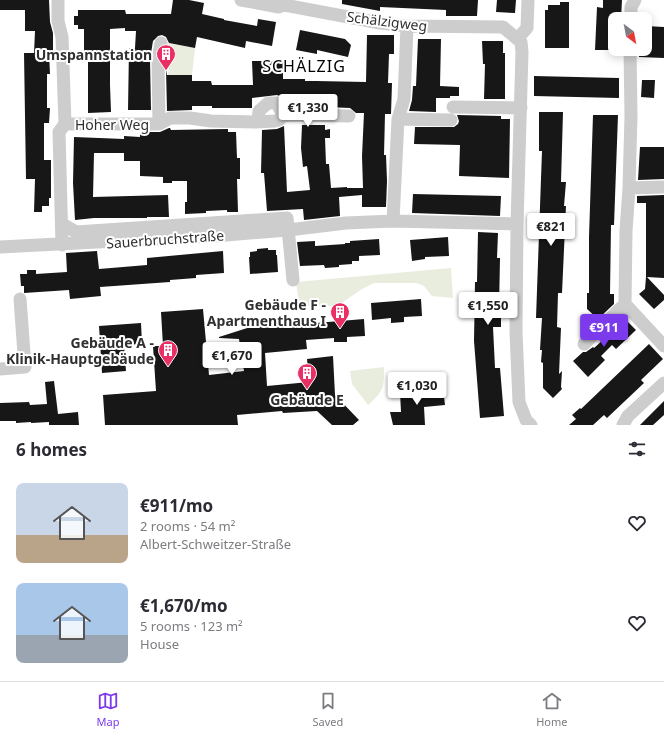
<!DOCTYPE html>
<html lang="en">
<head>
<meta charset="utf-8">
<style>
	:root { --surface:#fff; --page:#f2f2f3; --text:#2b2b33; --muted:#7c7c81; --line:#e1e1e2; --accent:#7c3aed }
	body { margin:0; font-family:"Noto Sans",sans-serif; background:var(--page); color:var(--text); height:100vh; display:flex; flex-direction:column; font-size:15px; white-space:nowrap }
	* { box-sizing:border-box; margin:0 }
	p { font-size:13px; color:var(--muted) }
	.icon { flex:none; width:22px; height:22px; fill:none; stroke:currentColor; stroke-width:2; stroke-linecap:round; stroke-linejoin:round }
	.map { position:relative; height:425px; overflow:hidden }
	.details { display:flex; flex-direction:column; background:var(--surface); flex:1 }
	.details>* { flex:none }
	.needle { width:26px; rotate:148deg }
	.fabs { position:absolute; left:608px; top:12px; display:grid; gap:8px }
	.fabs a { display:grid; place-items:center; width:44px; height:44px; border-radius:8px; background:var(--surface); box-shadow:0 2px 10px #0003; font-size:20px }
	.price { position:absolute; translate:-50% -34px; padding:0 9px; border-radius:4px; background:#fff; color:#222; font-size:13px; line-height:26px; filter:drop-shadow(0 1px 2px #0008) }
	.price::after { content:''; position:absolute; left:50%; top:24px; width:12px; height:9px; margin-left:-6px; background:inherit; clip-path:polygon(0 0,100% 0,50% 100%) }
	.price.active { background:var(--accent); color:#fff }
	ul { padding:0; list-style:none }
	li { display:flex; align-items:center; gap:12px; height:100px; padding:0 16px }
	li span { display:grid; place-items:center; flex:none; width:112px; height:80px; border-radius:8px; color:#555 }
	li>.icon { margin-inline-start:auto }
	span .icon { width:48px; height:48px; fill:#fffc; stroke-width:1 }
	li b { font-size:17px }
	h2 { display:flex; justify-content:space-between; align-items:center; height:48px; padding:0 16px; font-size:17px }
	.tab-bar { display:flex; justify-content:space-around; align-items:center; height:56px; border-top:1px solid var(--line); background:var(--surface); font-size:11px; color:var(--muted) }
	.tab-bar a { display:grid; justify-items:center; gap:2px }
	.tab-bar .active { color:var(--accent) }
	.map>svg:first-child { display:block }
</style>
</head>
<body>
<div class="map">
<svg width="664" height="425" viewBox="0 0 664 425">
	<rect width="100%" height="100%" fill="#fff"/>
	<path fill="#e9edde" d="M166,43L195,48L192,75H168L169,68L164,67Z
		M451,268L453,298L432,296L424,286L416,283H374L362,289L337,306H306L299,303L296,282Z
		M384,367C384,388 384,391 368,405L352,384L350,371Z"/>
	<path fill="#171717" d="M0,0H49L50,22L53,33V52H49L50,74H47V108H50L49,123H44V160H51V198H49V206H42V212H34L35,179H26L24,53H34L35,31H25V10H0Z
		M173,0H189L204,3L202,14L224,19V20L257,26L258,19L276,22L272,46L246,41L245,48L197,37L195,48L169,43L166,37L162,35L158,36L153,41L150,59L151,110H128L129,48H135L136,31H125V28L110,29V85L111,112L88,113V56H84V29H78V25H74V16H78V10H125L126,14H171Z
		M342,0H478L477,16H446V10L380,7V11L342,4Z
		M497,0H516L515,13L496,12Z
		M603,0H622L621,19H615V50H595L597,7L603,8Z
		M560,2H569V48H545V10H548V5H560Z
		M645,26L664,27V58L639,57V49H645Z
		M300,30L345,39L351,45L348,57L317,50V54L296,50Z
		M367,35H394V54H389L388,83H392L391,114H385L384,155H386L387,181L386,207H362V195L339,197L340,216L304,220L303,209L267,211L264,173H261L262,130L277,129L284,126L287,192L310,190L307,166L303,167L301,148L302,125H325V130L330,129V138H325L326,164H329L331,188L347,187V188H363L362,156L364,113H356L350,108L327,107V103L289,102V97H282L277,95L252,98V108H212V106H192V110L167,111L166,69L167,75H192V81H211L212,85H253L252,61H283V79H305V81H316L366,82Z
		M418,39H441L440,86L459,87V96H450V98H436V112L409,111L412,100L413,86H416Z
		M482,41H503V53H505V99H484L485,64H483Z
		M534,76L619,78V98L534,96Z
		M642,80H655L654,98L641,97Z
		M539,112H563L561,182H566L564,206H566L562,293H558L557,327L561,328L559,374L562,371L561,387L562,389L553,398L543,388V363L541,362L542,350H540L542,318H536L542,151H539Z
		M457,115L501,116V119H510L509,178L459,176L460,145L414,144L415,127H454L458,124L459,121Z
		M593,115H618L614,225H611L610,294H614V304L598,319L587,309V293H589V237Z
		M169,128H170L171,130L228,129V132H236L237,158H240V179H237L238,212H227V210L206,211V213L185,214V202H187V181H172V183H163V177L140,176V161H124V153H94L93,197L168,195L169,217H147V218H94L75,220L73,183L74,137L124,139V136L140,137V132H160Z
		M640,147H664V179L638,180Z
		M413,194L501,196L500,216L412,213Z
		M664,195V278L647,277L664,295V300L654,309L639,294L645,289L646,277V203H637V196Z
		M478,232L498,233L497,258H500L499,309H501V327H493L495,368H500L504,416L480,418L474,341L475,282H477Z
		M448,237L449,256L425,257V259L412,261L410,240Z
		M379,239L380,255L359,256V261H352V264L339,265V267L325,268L324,265L300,266L297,242L315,241V246L345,244V243H350V241Z
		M268,248V250H276V255H277L278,272L250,274L249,257H250V252L257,251V249Z
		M97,251L99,269L147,265V258L223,251L224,273L196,275V278L170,280V282L100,287L101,296L70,299L69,290L24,293V286H21L20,274H27V270H36V274L67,272L66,253Z
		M421,299L422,316L404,317V322L391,323V318L372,320L371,303Z
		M203,309L209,375L244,371L239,339L219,338V337L260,324L304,321V324L364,319L365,336L347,337V342H334V338L306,340L307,349L265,353L267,386L309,382L307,359L333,356L335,395L359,420L353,425H332L317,411L283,413L282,411L237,415L238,425H105L103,395L156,391L153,346H163L161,312Z
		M625,319L636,330L616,349L612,345L601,356L605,360L588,377L573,361L583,352H586L593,347L594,348L612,332L610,330L613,327V331Z
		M141,323L142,344L124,345L126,371L102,373L99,326Z
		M649,344L663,359L641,380L644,383L607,418L604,415L593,425H569L576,419L572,415L580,408L581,409Z
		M54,381L58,414L78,412L79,425H49V422L31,423V422L16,423V421H0V403L29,402L30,405L47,404L45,382Z
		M443,388L445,405L424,407L425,425H393L390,412H401L400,392Z
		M664,401V415L653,425H640Z"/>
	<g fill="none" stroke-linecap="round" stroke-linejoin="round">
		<path stroke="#cdcdcd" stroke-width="13" d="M58,0V21L62,37L65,124L59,132L62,245
			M241,0L279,7L282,5L290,6L380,23L407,26L503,27L521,42L522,52L517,224L516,332L519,402L526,420L531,425
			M631,19V7L635,0
			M517,39L527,28L528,0
			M630,49L631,116L629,188L626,231L625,304L664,346
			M453,107L521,108
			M398,119L451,120
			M258,122L259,111L268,103H277L281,111L282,116
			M65,124H159L170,118H190L211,121L256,122L275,121L279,120L282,116L293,115L349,116
			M159,124L158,60L161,43
			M629,188L664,187
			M393,221L517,224
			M62,224L76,232L287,218L293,280
			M0,247L214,236L288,230L346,223L393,221L398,119L404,99L407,26
			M584,344L625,304
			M0,369L25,367L20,299
			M623,425L628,416L664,383"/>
	</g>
	<defs>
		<g id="building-pin" transform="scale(1)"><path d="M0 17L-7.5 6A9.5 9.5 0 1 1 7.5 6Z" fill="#ea2f65" stroke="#fff"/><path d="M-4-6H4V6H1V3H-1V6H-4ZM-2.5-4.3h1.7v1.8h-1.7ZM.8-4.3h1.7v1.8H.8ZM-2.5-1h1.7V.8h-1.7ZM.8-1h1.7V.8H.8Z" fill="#fff"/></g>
	</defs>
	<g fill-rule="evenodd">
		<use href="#building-pin" x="166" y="54"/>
		<use href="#building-pin" x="340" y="312"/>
		<use href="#building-pin" x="168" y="350"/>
		<use href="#building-pin" x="307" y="373"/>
	</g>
	<g text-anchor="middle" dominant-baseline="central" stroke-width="4" stroke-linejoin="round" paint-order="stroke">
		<g font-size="14" fill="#303030" stroke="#fff">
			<text transform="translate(387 21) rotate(7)">Schälzigweg</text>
			<text x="112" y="124">Hoher Weg</text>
			<text transform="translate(165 239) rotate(-4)">Sauerbruchstraße</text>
		</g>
		<g font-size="14" font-weight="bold" fill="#303030" stroke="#fff" text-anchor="end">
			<text x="152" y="54">Umspannstation</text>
			<text x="326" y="304">Gebäude F -<tspan x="326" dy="16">Apartmenthaus I</tspan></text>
			<text x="154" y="342">Gebäude A -<tspan x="154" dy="16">Klinik-Hauptgebäude</tspan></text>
			<text x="307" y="399" text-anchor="middle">Gebäude E</text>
		</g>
		<g font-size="16" letter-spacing="1" fill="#000" stroke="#fff">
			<text x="304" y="66">SCHÄLZIG</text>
		</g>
	</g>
</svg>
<div class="fabs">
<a><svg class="needle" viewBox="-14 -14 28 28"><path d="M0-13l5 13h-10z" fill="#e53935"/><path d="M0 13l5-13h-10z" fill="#7c7c81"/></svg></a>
</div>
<b class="price" style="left:308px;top:128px">€1,330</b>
<b class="price" style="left:551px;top:247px">€821</b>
<b class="price" style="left:488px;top:326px">€1,550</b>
<b class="price active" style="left:604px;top:348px">€911</b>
<b class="price" style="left:232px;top:376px">€1,670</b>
<b class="price" style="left:417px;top:406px">€1,030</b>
</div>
<section class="details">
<h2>6 homes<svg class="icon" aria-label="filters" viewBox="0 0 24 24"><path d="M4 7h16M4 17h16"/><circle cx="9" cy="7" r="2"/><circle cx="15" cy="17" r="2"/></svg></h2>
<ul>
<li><span style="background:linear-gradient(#c9d6e8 65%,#b9a48a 0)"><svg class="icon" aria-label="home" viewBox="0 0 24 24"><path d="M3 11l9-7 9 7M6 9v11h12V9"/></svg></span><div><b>€911/mo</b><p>2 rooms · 54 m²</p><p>Albert-Schweitzer-Straße</p></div><svg class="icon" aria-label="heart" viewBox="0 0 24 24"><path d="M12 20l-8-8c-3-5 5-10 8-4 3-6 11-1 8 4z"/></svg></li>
<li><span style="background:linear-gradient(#a9c7e8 65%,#9aa5b1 0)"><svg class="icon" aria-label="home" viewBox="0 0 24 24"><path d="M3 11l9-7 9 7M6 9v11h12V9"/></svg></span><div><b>€1,670/mo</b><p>5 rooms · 123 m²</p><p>House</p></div><svg class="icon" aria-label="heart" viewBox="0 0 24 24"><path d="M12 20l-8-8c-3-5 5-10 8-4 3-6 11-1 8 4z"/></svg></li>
</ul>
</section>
<nav class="tab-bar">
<a class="active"><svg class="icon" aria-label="map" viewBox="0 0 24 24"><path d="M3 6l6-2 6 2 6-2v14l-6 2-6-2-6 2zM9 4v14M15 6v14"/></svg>Map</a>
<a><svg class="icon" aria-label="saved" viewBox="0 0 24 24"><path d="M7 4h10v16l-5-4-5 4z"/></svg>Saved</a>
<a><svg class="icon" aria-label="home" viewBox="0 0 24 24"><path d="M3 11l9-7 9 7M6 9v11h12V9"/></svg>Home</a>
</nav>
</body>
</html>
